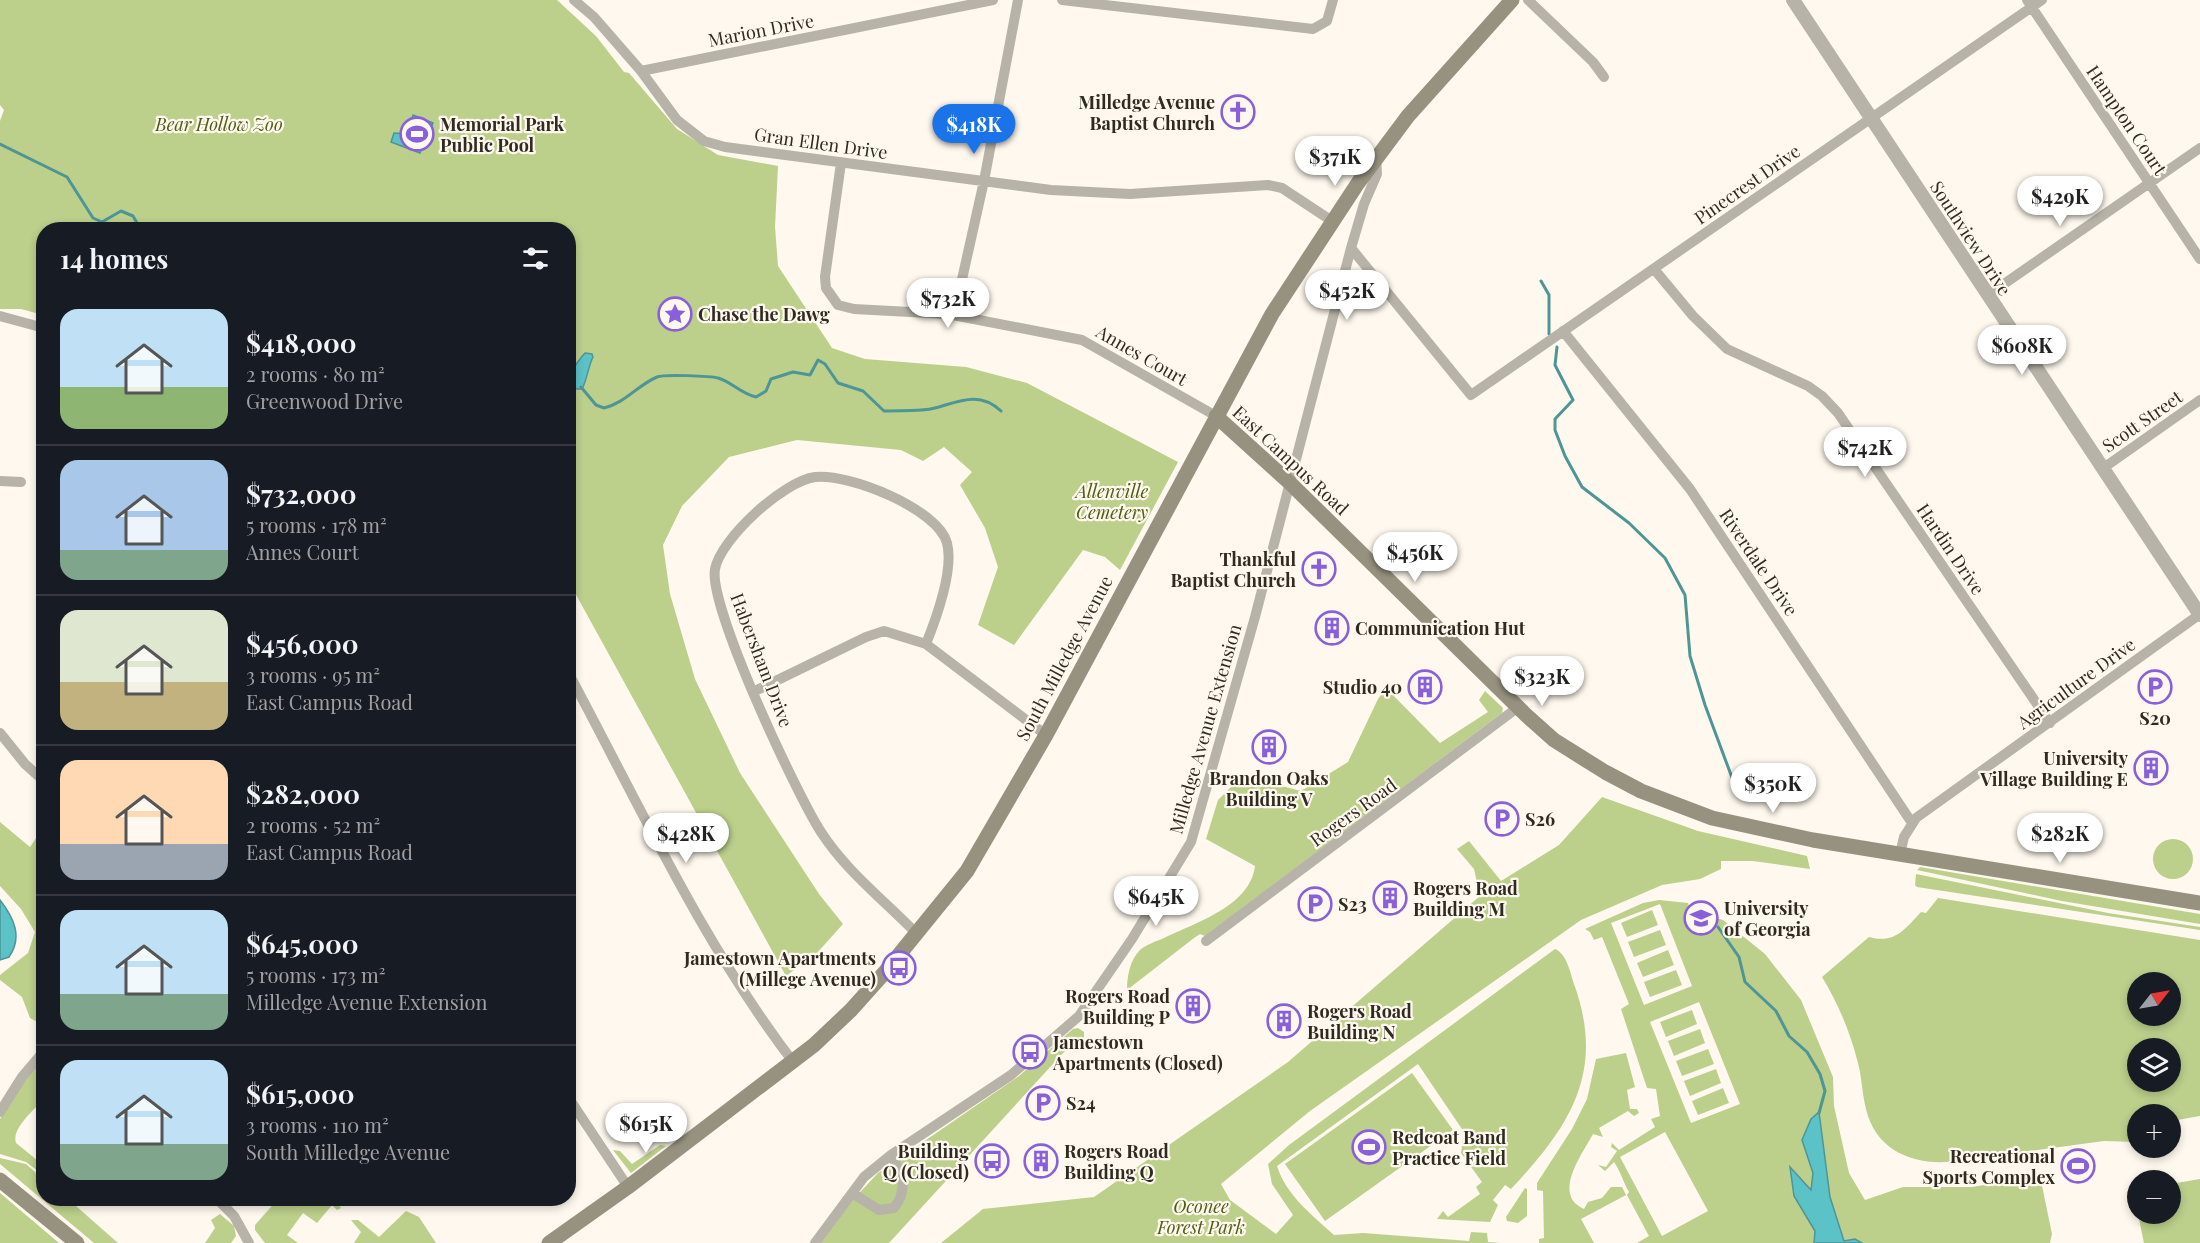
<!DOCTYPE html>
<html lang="en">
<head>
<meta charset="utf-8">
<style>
	:root { --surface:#171b24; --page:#20242c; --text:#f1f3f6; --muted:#9ea1a6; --line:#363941; --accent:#1a73e8 }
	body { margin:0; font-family:"Playfair Display",serif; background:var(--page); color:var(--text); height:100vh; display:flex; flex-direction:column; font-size:22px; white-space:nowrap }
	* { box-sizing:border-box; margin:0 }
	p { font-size:20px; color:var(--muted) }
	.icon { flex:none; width:33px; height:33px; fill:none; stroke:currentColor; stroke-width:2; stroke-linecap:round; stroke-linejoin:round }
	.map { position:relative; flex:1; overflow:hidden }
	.side { position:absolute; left:36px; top:222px; width:540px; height:984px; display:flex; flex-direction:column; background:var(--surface); border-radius:24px; box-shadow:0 3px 9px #0003 }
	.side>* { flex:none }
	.needle { width:39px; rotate:59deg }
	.fabs { position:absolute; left:2127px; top:972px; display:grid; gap:12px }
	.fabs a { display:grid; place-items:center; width:54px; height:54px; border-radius:50%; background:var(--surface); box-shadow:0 3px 9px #0003; font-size:30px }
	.price { position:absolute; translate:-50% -51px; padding:0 14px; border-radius:21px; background:#fff; color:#222; font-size:20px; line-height:39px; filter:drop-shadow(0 2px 3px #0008) }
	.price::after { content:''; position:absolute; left:50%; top:36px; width:18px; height:14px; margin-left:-9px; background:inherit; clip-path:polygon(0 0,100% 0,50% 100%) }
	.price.selected { background:var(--accent); color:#fff }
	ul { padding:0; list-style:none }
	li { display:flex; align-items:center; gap:18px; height:150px; padding:0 24px }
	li+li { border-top:2px solid var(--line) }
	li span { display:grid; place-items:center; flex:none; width:168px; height:120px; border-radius:18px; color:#555 }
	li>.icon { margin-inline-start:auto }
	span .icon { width:72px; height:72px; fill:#fffc; stroke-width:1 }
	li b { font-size:26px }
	h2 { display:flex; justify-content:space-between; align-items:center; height:72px; padding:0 24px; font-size:26px }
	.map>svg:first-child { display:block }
</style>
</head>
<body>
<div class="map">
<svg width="2200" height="1243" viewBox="0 0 2200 1243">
	<rect width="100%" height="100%" fill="#fef8ee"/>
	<path fill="#bccf8b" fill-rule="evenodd" d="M0,0H557L596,36L624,72L629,73L677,129L718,155L778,166L775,227L778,266L832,348L865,359L966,367L1027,383L1178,462L1120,570L1105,557L1083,550L1014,645L978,625L998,567L985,528L960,485L972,472L944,447L923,461L901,450L797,440L729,457L682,506L663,545L670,594L695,679L740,773L819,894L843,924L817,953L786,976L569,582L568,230H44L43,315L21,309H0V121L4,110L0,105Z
		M1386,688L1440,743L1488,712L1479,700L1485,691L1503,708L1502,713L1205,936L1200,934L1194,938L1127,990C1127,976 1130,961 1139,951C1145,945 1157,941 1164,938C1197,922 1250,906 1255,866L1206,839L1218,800L1242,776L1301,791L1348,762L1378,699Z
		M1602,797L1698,831L1807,856L1810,869L1753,861H1721V869L1700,879L1662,885L1581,920L1310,1111L1221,1184L1230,1200L1276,1234L1293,1215L1272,1184L1268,1164L1289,1145L1555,949C1567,954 1570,972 1574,984C1606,1072 1570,1126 1511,1189L1505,1185L1493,1200L1498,1205L1490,1222L1437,1219L1443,1211L1448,1217L1480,1194L1476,1187L1482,1182L1461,1153L1464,1132L1418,1064L1277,1166C1286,1195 1312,1215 1334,1235L1363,1233L1469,1241L1471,1232L1487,1233L1488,1242L1501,1243H941L983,1209L1094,1197L1288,1062L1480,896L1474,869L1457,849L1469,841L1501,881L1559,845Z
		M0,822L30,847L43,828V1025L30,1018L22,997L0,980V975L28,953L35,932L21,909L0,886Z
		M2153 859a20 20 0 1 1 40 0a20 20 0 1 1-40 0Z
		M1920,867L2200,914V924L2062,901L1917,870Z
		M1916,874L2108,913L2200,927V930L1917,887L1915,885Z
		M1938,898L2200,940V1116L2171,1121L2170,1114H2138L2137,1142L2104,1141L1947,1162C1909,1164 1875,1148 1866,1109C1862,1094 1862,1078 1858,1063C1850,1032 1839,1005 1822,977L1869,937C1895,944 1904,930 1921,912L1926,913ZM2138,982H2170V1016H2138ZM2170,1048V1082H2138V1048Z
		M1659,900L1688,903L1690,911L1723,920L1765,954L1801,1000L1833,1077L1834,1106L1849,1173L1865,1200L1903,1187H1972L2040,1176L2052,1234L2050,1243H1637L1649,1236L1627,1195L1629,1192C1623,1182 1621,1172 1614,1162L1605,1171L1598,1165L1606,1167L1617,1151L1611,1147L1612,1143L1619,1150L1655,1127L1651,1119L1660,1116L1656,1089L1647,1088L1621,1009L1629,1004L1602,937L1594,940L1590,932L1585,929L1643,903ZM1660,904L1692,986L1644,1005L1611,923ZM1699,1002L1740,1104L1691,1123L1650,1022ZM1819,1112L1830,1197L1794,1196L1791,1168L1811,1190L1813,1173L1802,1140ZM1665,1132L1708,1211L1662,1236L1620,1157Z
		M1652,910L1658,925L1627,937L1621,923Z
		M1660,930L1666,945L1634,957L1628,942Z
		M1668,950L1674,965L1643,977L1637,963Z
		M1676,970L1682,985L1650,997L1644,982Z
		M1692,1010L1697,1024L1666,1037L1660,1022Z
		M1078,1028L1084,1032V1041L1078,1038L1063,1053L889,1243H821L848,1205L878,1173L1019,1076L1073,1029Z
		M1700,1029L1705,1043L1674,1056L1668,1041Z
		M1708,1049L1714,1064L1682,1076L1676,1061Z
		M1626,1053L1635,1087L1627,1090L1630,1109H1637L1639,1113L1634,1116L1628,1111L1599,1128L1603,1137L1593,1134C1583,1153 1551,1195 1584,1209L1588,1202L1602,1198L1611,1187H1622L1626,1195L1581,1219L1594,1243H1539V1239L1544,1238L1543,1191L1537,1190V1183L1572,1129L1587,1099L1596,1059Z
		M43,1058V1099C35,1110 11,1128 16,1143L43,1165V1175L26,1162L0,1154V1119L20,1086Z
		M1716,1069L1721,1083L1690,1096L1684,1081Z
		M1412,1073L1453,1130L1325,1221L1285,1164Z
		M1723,1088L1729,1103L1698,1115L1692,1101Z
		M660,1145L666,1146L631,1173L613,1150L620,1151L632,1164Z
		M0,1158L26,1164L43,1179L44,1198L68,1199L118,1243H94L0,1164Z
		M2200,1179V1243H2144L2138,1214H2170L2171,1184Z
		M1525,1188L1527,1189V1216L1518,1223L1507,1221L1506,1217Z
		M0,1193L59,1243H0Z
		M278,1199H334L341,1208L337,1210L332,1205L317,1223L303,1213L287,1235L298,1243H265L255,1230V1225Z
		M406,1211L419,1217L436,1243H354L361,1232L351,1220H358L379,1237Z
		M220,1214L234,1226L236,1236L231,1243H205L215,1228L211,1220Z"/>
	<path fill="#5bc2c8" stroke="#4e9596" stroke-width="1.5" d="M413,115L433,123L420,153L391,142L394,133L408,134Z
		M585,353L592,354L593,357C588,367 587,380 582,389H576C566,377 575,364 585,353Z
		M0,900C14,918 23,937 9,957L0,960Z
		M1819,1112L1830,1197L1844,1241L1855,1239L1862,1243H1814L1815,1231L1794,1196L1790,1167L1811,1190L1813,1173L1802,1140L1811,1119Z"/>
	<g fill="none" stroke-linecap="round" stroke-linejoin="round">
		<path stroke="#4e9596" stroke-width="3" d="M0,144L67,177L93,218L102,222L121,211L133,216L141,230
			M153,230H155
			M1541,281L1549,295V334
			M1557,347L1555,365L1573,400L1555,419V430L1565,456L1582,487L1629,523L1665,558L1685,595L1690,656L1705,705L1734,783
			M581,387L596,405L604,408C625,403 638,385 657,377C664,374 710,376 718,378C732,382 741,394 756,397L766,391L771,379L793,372L810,375L818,360L825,364L838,383L863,391L884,411C900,410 920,412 935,408C960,401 980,391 1001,411
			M1718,927L1739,957L1745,982L1776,1011L1789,1036L1807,1052L1820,1074L1825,1091L1819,1113"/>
		<path stroke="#b7b3a8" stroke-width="10" d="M574,0L594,17L641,71L677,120L704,141L725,147L1051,190L1130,194L1268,185L1282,188L1332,221
			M1062,0L1313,29L1327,21L1333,0
			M1528,0L1593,62L1604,77
			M2027,0L2200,259
			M641,71L993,0
			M841,163L825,277L826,288L838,305L854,309L948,314L1082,340L1216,416
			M1351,248L1471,395L2042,0
			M1654,269L1693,316L1727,349L1808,386L1822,396L1838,413L2050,723
			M1988,295L2200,148
			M954,315L984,181L1018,0
			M0,316L44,328
			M1563,331L1690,489L1912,823
			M2102,469L2200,400
			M0,481L21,482
			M568,672C639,804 702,943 794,1063
			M753,692L866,637L884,631L926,644L1046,735
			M0,733L25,764L44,781
			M1900,854L1904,837L1916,818L2200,614
			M917,934C885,901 846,871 821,832C797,795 708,606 715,569C721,538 784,481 815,477C849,473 938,509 947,543C954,570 936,619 926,644
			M1206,941L1517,708
			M568,1097L628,1187
			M0,1112L22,1077L44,1051
			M852,1193L879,1210L894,1208C909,1189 902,1174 891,1155
			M216,1198L234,1216L249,1243
			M815,1243L864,1177L891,1155L1011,1075L1079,1016L1132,939L1191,842L1255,617L1351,248L1364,204L1377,174L1376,158"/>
		<path stroke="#b7b3a8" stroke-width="14" d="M1793,0L2200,615"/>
		<path stroke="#979280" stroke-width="15" d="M1216,416L1290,483L1526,715L1554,740L1605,772L1641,791L1712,818L1813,840L2200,903
			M0,1180L77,1243
			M549,1243L628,1187L814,1045L851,1010L885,972L967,871L1046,735L1272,314L1358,183L1408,116L1512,0"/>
	</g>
	<defs>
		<g id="church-ring" transform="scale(1.725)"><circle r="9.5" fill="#fef8ee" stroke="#8960da" stroke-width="1.5"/><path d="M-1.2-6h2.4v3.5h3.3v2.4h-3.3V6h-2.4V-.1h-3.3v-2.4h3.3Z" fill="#8960da"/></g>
		<g id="stadium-ring" transform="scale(1.725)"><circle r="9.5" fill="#fef8ee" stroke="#8960da" stroke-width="1.5"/><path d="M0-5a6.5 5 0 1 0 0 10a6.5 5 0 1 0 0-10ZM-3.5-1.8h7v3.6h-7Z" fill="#8960da"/></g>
		<g id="sight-ring" transform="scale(1.725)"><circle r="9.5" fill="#fef8ee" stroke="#8960da" stroke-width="1.5"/><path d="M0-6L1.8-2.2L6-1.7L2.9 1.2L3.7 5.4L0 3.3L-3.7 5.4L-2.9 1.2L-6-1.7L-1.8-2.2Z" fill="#8960da"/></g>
		<g id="building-ring" transform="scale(1.725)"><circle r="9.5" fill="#fef8ee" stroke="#8960da" stroke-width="1.5"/><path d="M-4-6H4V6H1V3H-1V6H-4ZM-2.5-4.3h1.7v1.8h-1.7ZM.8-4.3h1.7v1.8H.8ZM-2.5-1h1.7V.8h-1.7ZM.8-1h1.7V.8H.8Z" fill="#8960da"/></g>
		<g id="parking-ring" transform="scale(1.725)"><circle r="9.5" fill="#fef8ee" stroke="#8960da" stroke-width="1.5"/><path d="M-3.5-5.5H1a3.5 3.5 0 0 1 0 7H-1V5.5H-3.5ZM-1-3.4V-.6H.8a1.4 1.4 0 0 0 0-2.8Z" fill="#8960da"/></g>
		<g id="university-ring" transform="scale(1.725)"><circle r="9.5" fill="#fef8ee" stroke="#8960da" stroke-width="1.5"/><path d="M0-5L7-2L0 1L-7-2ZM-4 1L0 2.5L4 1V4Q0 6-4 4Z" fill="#8960da"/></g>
		<g id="bus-ring" transform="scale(1.725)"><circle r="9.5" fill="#fef8ee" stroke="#8960da" stroke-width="1.5"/><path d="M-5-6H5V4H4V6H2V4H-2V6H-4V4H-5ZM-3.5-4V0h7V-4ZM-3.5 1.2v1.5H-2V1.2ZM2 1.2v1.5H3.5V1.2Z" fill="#8960da"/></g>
	</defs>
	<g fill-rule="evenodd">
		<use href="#church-ring" x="1238" y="112"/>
		<use href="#stadium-ring" x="417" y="134"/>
		<use href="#sight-ring" x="675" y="314"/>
		<use href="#church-ring" x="1319" y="569"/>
		<use href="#building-ring" x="1332" y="628"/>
		<use href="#building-ring" x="1425" y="687"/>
		<use href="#parking-ring" x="2155" y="687"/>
		<use href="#building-ring" x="1269" y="747"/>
		<use href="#building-ring" x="2151" y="768"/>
		<use href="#parking-ring" x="1502" y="819"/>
		<use href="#building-ring" x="1390" y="898"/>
		<use href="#parking-ring" x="1315" y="904"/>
		<use href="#university-ring" x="1701" y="918"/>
		<use href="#bus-ring" x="899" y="968"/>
		<use href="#building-ring" x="1193" y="1006"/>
		<use href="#building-ring" x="1284" y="1021"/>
		<use href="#bus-ring" x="1030" y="1052"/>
		<use href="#parking-ring" x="1043" y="1103"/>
		<use href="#stadium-ring" x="1369" y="1147"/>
		<use href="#bus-ring" x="992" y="1161"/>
		<use href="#building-ring" x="1041" y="1161"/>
		<use href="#stadium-ring" x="2078" y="1166"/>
	</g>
	<g text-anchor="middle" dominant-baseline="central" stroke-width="4.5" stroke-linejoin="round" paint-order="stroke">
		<g font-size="18" fill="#302b21" stroke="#fef8ee">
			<text transform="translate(761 30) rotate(-11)">Marion Drive</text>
			<text transform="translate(2127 120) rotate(56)">Hampton Court</text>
			<text transform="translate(821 143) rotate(8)">Gran Ellen Drive</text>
			<text transform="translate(1747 184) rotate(-35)">Pinecrest Drive</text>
			<text transform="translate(1971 238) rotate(57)">Southview Drive</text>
			<text transform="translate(1142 355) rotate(30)">Annes Court</text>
			<text transform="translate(2142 421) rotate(-35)">Scott Street</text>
			<text transform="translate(1291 460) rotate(43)">East Campus Road</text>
			<text transform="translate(1951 549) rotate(56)">Hardin Drive</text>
			<text transform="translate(1759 562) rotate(56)">Riverdale Drive</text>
			<text transform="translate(1064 658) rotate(-62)">South Milledge Avenue</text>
			<text transform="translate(762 660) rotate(69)">Habersham Drive</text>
			<text transform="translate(2076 683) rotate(-36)">Agriculture Drive</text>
			<text transform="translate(1205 729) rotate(-74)">Milledge Avenue Extension</text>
			<text transform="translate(1353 812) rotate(-36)">Rogers Road</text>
		</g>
		<g font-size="18" font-weight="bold" fill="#302b21" stroke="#fef8ee" text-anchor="start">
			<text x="1215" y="102" text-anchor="end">Milledge Avenue<tspan x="1215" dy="21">Baptist Church</tspan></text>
			<text x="440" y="124">Memorial Park<tspan x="440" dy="21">Public Pool</tspan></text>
			<text x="698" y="314">Chase the Dawg</text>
			<text x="1296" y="559" text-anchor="end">Thankful<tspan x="1296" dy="21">Baptist Church</tspan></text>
			<text x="1355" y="628">Communication Hut</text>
			<text x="1402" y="687" text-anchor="end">Studio 40</text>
			<text x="2155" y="718" text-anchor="middle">S20</text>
			<text x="2128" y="758" text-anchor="end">University<tspan x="2128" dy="21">Village Building E</tspan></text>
			<text x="1269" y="778" text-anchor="middle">Brandon Oaks<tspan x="1269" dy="21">Building V</tspan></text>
			<text x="1525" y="819">S26</text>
			<text x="1413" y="888">Rogers Road<tspan x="1413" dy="21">Building M</tspan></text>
			<text x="1338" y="904">S23</text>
			<text x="1724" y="908">University<tspan x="1724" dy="21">of Georgia</tspan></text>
			<text x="876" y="958" text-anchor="end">Jamestown Apartments<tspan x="876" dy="21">(Millege Avenue)</tspan></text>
			<text x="1170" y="996" text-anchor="end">Rogers Road<tspan x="1170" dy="21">Building P</tspan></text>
			<text x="1307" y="1011">Rogers Road<tspan x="1307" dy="21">Building N</tspan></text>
			<text x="1053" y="1042">Jamestown<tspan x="1053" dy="21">Apartments (Closed)</tspan></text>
			<text x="1066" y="1103">S24</text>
			<text x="1392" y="1137">Redcoat Band<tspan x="1392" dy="21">Practice Field</tspan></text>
			<text x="969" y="1151" text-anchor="end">Building<tspan x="969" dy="21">Q (Closed)</tspan></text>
			<text x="1064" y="1151">Rogers Road<tspan x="1064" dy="21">Building Q</tspan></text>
			<text x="2055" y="1156" text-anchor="end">Recreational<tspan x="2055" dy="21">Sports Complex</tspan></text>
		</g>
		<g font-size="18" font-style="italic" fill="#4f5f11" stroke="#fef8ee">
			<text x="219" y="124">Bear Hollow Zoo</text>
			<text x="1112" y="491">Allenville<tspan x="1112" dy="21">Cemetery</tspan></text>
			<text x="1201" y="1206">Oconee<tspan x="1201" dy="21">Forest Park</tspan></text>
		</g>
	</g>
</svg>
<div class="fabs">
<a><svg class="needle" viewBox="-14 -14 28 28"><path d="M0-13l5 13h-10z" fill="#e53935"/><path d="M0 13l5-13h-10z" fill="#9ea1a6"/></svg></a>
<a><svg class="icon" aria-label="layers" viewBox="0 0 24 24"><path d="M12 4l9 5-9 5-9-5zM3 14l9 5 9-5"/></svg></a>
<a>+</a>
<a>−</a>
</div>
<b class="price selected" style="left:974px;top:155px">$418K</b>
<b class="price" style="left:1335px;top:187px">$371K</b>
<b class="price" style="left:2060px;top:227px">$429K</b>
<b class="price" style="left:1347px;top:321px">$452K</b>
<b class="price" style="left:948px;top:329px">$732K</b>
<b class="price" style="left:2022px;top:376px">$608K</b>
<b class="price" style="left:1865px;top:478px">$742K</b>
<b class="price" style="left:1415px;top:583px">$456K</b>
<b class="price" style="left:1542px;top:707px">$323K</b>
<b class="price" style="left:1773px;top:814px">$350K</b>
<b class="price" style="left:686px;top:864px">$428K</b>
<b class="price" style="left:2060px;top:864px">$282K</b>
<b class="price" style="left:1156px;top:927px">$645K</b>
<b class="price" style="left:646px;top:1154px">$615K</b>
<section class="side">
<h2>14 homes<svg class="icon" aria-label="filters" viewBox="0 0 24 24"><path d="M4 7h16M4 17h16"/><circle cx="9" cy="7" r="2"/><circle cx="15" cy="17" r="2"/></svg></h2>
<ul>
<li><span style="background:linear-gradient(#bfe0f5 65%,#8fb573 0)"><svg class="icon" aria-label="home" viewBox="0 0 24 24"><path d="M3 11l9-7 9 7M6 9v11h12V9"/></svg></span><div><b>$418,000</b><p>2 rooms · 80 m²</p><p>Greenwood Drive</p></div></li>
<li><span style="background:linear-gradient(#a9c7e8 75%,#7fa58c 0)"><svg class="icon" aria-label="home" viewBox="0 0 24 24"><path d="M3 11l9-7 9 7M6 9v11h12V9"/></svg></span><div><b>$732,000</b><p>5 rooms · 178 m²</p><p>Annes Court</p></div></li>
<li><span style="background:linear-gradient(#dfe7d0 60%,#c2b280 0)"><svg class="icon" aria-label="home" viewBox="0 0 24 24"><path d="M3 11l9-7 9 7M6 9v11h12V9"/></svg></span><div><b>$456,000</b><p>3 rooms · 95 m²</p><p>East Campus Road</p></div></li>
<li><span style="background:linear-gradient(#ffd9b3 70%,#9aa5b1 0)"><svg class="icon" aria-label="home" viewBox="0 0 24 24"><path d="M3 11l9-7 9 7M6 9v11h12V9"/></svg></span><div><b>$282,000</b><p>2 rooms · 52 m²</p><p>East Campus Road</p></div></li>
<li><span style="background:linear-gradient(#bfe0f5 70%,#7fa58c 0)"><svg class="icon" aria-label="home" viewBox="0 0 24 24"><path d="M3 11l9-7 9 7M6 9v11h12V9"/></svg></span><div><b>$645,000</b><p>5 rooms · 173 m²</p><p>Milledge Avenue Extension</p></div></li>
<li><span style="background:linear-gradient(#bfe0f5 70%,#7fa58c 0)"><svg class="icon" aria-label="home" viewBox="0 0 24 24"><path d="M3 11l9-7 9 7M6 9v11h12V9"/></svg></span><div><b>$615,000</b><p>3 rooms · 110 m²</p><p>South Milledge Avenue</p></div></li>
</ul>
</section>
</div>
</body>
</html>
